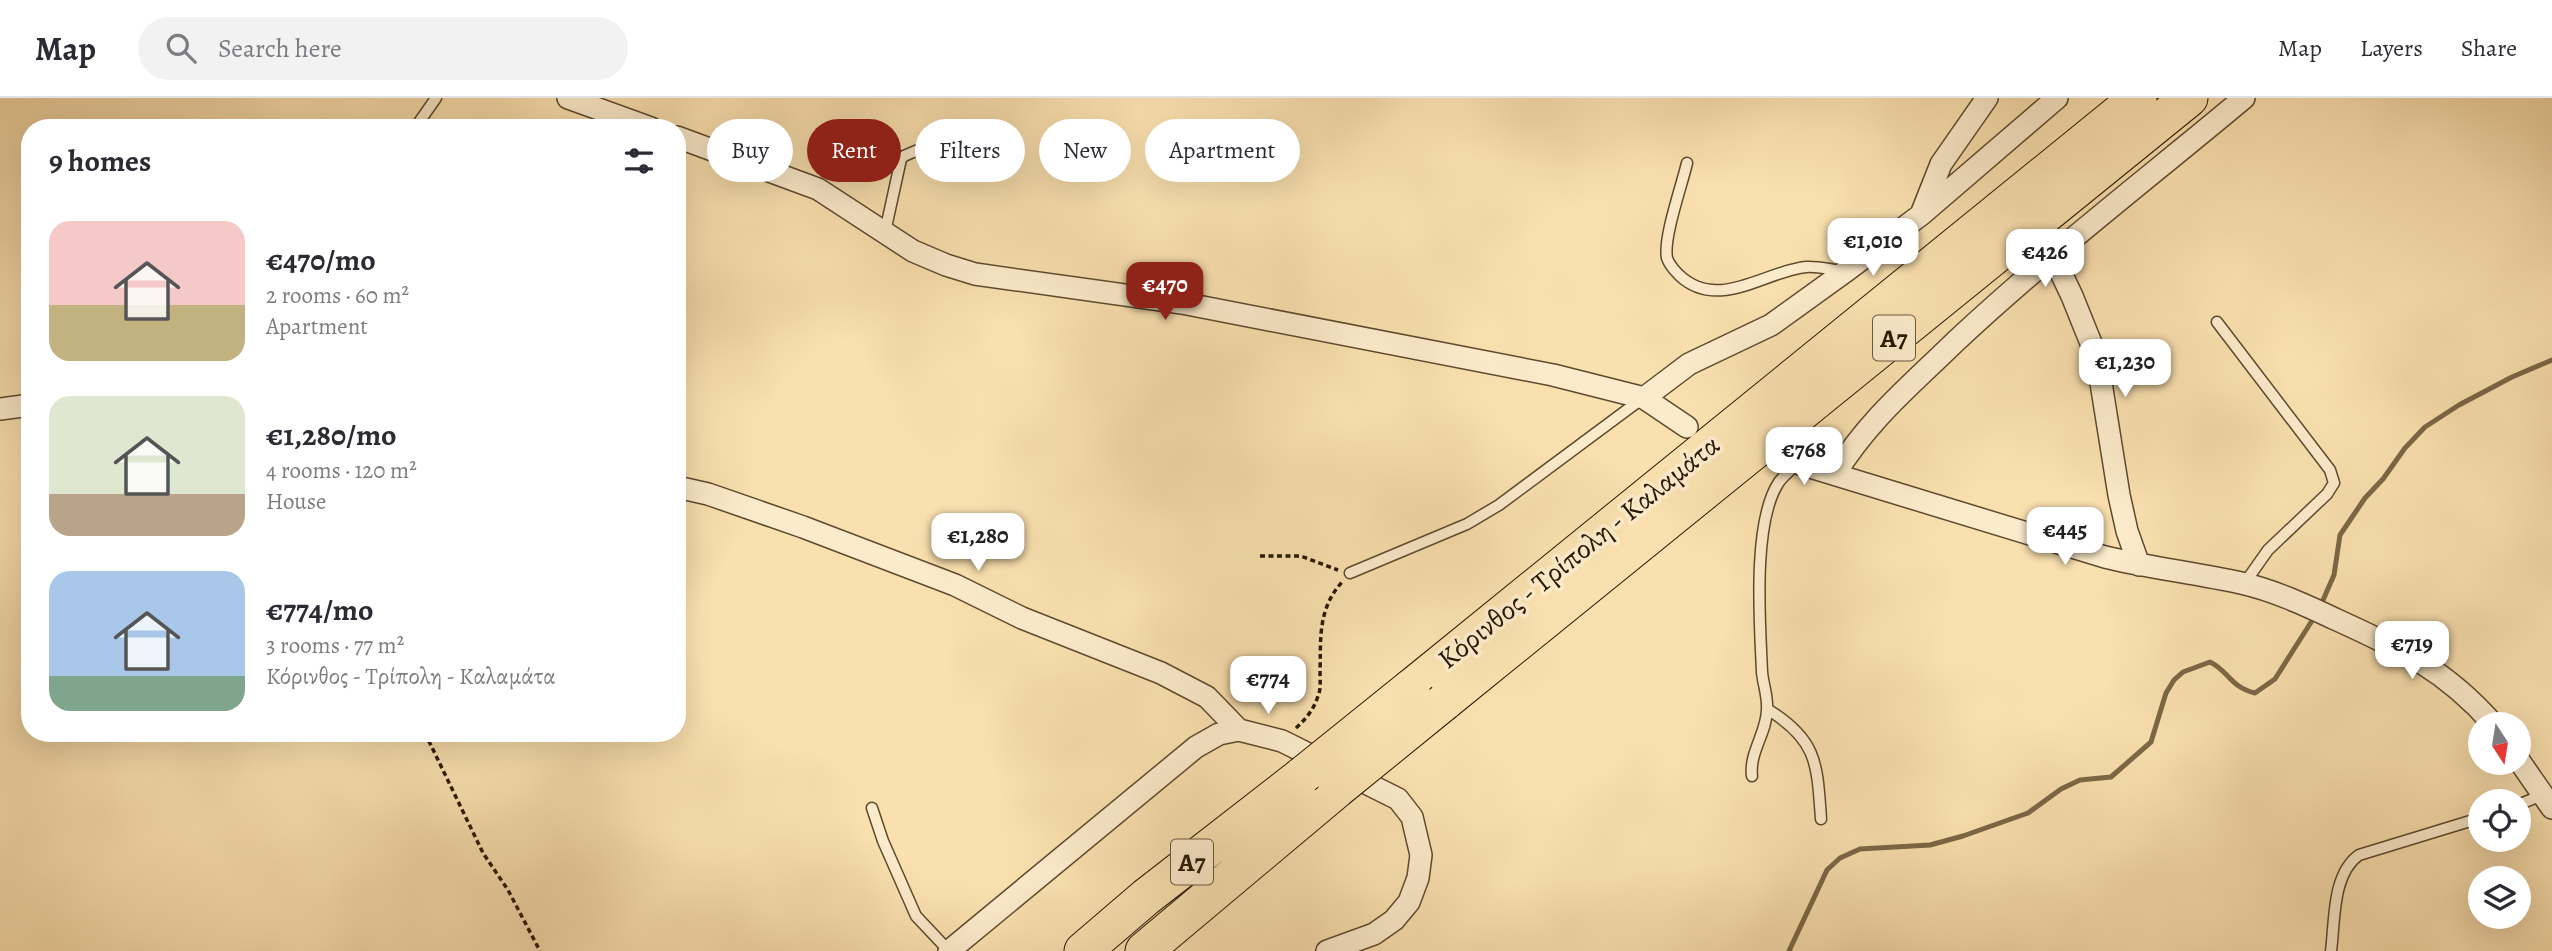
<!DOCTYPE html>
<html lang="en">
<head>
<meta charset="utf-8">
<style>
	:root { --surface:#fff; --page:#f2f2f3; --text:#2b2b33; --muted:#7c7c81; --line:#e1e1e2; --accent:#8f2418 }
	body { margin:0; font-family:Alegreya,serif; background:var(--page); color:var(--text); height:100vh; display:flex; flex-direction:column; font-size:26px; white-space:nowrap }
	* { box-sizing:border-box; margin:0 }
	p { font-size:23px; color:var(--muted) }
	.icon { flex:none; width:38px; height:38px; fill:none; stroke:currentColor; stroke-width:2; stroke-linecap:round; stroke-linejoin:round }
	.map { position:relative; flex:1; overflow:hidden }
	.panel { position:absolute; left:21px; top:21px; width:665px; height:623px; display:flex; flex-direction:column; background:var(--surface); border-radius:28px; box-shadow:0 7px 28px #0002 }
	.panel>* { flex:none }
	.hud { position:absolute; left:707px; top:21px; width:665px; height:63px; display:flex; gap:14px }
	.needle { width:46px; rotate:168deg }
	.tools { position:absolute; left:2468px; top:614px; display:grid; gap:14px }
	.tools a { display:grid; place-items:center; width:63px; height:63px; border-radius:50%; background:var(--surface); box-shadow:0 7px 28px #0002; font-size:35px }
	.price { position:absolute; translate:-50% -60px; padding:0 16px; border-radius:14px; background:#fff; color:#222; font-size:23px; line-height:46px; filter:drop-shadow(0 2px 4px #0008) }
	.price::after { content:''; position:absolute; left:50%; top:42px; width:21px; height:16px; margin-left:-10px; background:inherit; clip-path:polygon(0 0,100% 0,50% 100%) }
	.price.selected { background:var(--accent); color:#fff }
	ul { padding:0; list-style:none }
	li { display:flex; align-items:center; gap:21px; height:175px; padding:0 28px }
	li span { display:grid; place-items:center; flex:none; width:196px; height:140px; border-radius:21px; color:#555 }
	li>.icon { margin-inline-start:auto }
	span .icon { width:84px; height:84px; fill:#fffc; stroke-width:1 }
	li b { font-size:30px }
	h2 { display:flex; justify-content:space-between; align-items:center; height:84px; padding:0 28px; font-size:30px }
	.pill { padding:0 24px; border-radius:32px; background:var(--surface); box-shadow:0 7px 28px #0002; font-size:24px; line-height:63px }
	.pill.selected { background:var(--accent); color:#fff }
	header { display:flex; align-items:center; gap:42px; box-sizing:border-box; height:98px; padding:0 35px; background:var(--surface); border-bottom:2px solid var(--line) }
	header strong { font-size:33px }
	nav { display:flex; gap:38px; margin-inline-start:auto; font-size:24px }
	.search { width:490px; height:63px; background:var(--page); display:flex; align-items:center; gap:18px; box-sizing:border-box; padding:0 24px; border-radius:38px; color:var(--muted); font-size:26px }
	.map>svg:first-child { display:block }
</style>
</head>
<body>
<header>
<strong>Map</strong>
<div class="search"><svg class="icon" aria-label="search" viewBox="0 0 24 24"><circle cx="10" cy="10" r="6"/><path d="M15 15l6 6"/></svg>Search here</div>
<nav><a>Map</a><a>Layers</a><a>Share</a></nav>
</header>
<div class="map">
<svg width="2552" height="853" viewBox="0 0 2552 853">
	<rect width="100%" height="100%" fill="#fae0af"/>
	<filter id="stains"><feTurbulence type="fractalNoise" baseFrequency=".00286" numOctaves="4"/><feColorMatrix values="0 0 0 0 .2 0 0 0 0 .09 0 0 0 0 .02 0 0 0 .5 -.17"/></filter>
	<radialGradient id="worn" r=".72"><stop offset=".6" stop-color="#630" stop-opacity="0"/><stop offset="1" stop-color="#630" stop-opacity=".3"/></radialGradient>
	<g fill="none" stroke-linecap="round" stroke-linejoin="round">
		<path stroke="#7b6746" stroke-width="5" d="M2320,509L2334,477L2340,437L2365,400L2383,381L2405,350L2425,329L2459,307L2512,279L2552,262
			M1789,853L1827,772L1840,760L1860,751L1930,747L1963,738L2028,715L2061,691L2080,682L2111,679L2151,644L2166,595L2174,582L2183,574L2210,564C2229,573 2230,589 2255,595L2275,581L2315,518"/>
		<g stroke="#5c4a2d" stroke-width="13">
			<path id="lane" d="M415,30L436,0
				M1687,65C1682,87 1663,140 1667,160C1669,166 1675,173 1679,177C1718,214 1765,173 1806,169C1818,168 1832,172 1844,173
				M885,134L901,61L904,58L941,42L956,31
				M2217,224L2330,372L2334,385L2327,396L2268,452L2244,486
				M1350,475L1467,426L1499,407L1643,300
				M1767,611C1818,642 1817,666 1821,721
				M1752,678C1749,654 1767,635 1767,611C1768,599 1763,586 1762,574C1760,526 1752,424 1779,384C1784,377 1792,371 1798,365
				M2518,707L2542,697
				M872,710L883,743L916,818L949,853
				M2331,853C2335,823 2332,776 2359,757L2480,720"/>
		</g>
		<g stroke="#5c4a2d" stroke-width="24">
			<path id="street" d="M568,0L651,30
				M677,39L818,91L913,153L946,167L975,176L1182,205L1553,277L1644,300L1687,329
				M1922,114L1941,66L1987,0
				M2052,156L2072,198L2097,260L2119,397L2127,433L2139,467
				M1644,300L1689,266L1771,227L1846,173L1922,116L2057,0
				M0,311L30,307
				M1784,361L2105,459C2150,470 2196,475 2241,485C2273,492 2305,507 2335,521C2399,550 2446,572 2493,626
				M1835,376C1870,320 1910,288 1956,243C2048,157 2147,81 2244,0
				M677,389L708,396L803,429L955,487L1022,520L1161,575L1207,599L1239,632
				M2518,661L2552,710
				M949,853L1196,649L1219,636L1239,632L1282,643L1398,701L1412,719L1421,757L1418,780L1409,804L1394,822L1374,836L1327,853"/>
		</g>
		<g stroke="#281802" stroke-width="39">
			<path id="highway" d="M1411,590L2138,0
				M1444,604L2189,0
				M1083,853L1146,799L1303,677
				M1144,853L1337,691"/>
		</g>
		<path stroke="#281802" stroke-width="3.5" stroke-dasharray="5 3.5" stroke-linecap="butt" d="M1260,458H1301L1338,472
			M1296,630C1306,621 1314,611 1318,598C1321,591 1320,584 1320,576C1321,541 1317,511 1343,483
			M425,635L483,755L508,792L540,853"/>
		<use href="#lane" stroke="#fcebcb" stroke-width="10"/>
		<use href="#street" stroke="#fcebcb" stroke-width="21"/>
		<use href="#highway" stroke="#fae0af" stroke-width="37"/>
		<g stroke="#281802" stroke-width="39" stroke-linecap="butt">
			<path id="highway-bridge" d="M1303,677L1411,590
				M1337,691L1444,604"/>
		</g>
		<use href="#highway-bridge" stroke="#fae0af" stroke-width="37"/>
	</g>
	<g text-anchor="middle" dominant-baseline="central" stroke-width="7" stroke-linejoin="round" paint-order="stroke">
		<g fill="#fcebcb" stroke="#68573e" stroke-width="2">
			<rect x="1873" y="217.5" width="42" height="45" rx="5"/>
			<rect x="1171" y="741.5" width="42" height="45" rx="5"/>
		</g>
		<g font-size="26" font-weight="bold" fill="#281802">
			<text x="1894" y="240">Α7</text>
			<text x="1192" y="764">Α7</text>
		</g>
		<g font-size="28" fill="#281802" stroke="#fcebcb">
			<text transform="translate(1579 454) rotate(-39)">Κόρινθος - Τρίπολη - Καλαμάτα</text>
		</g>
	</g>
	<rect width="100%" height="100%" filter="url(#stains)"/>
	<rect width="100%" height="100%" fill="url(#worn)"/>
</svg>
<div class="tools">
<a><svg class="needle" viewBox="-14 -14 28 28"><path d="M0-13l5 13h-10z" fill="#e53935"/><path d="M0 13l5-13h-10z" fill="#7c7c81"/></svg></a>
<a><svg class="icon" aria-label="locate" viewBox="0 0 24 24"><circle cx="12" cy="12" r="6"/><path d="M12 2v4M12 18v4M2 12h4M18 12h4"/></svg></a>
<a><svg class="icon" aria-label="layers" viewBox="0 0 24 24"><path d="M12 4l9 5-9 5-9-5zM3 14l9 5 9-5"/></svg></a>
</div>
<b class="price" style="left:1873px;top:180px">€1,010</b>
<b class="price" style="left:2045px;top:191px">€426</b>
<b class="price selected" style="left:1165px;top:224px">€470</b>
<b class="price" style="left:2125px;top:301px">€1,230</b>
<b class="price" style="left:1804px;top:389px">€768</b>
<b class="price" style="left:2065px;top:469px">€445</b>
<b class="price" style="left:978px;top:475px">€1,280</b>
<b class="price" style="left:2412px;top:583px">€719</b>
<b class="price" style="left:1268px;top:618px">€774</b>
<div class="hud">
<a class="pill">Buy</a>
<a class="pill selected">Rent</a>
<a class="pill">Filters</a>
<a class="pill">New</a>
<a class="pill">Apartment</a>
</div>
<section class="panel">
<h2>9 homes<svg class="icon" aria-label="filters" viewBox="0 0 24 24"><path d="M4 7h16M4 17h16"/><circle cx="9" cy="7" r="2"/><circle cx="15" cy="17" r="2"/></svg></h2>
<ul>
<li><span style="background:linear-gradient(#f6c9c9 60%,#c2b280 0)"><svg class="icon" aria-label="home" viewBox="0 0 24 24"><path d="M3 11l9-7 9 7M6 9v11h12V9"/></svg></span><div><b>€470/mo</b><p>2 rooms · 60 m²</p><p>Apartment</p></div></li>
<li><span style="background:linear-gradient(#dfe7d0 70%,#b9a48a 0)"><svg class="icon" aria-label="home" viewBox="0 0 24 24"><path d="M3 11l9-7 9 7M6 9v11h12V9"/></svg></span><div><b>€1,280/mo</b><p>4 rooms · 120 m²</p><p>House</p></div></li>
<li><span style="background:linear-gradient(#a9c7e8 75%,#7fa58c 0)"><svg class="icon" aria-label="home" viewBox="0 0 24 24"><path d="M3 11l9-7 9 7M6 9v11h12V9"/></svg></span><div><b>€774/mo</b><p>3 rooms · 77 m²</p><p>Κόρινθος - Τρίπολη - Καλαμάτα</p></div></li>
</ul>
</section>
</div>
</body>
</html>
